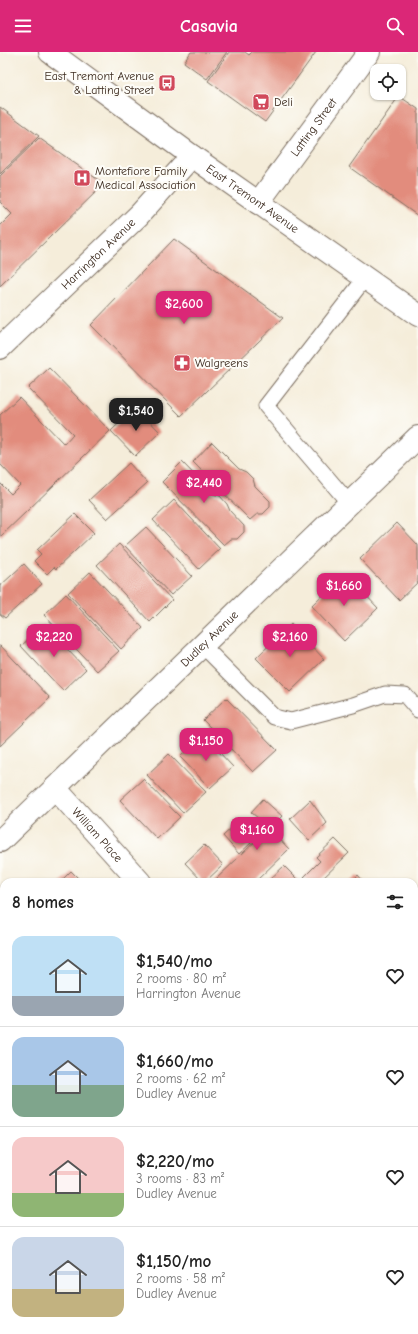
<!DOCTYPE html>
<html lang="en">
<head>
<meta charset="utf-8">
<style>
	:root { --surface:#fff; --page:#f2f2f2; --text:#222; --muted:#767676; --line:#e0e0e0; --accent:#db2777 }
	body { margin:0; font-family:"Comic Neue",sans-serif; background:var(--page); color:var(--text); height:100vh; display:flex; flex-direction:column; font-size:15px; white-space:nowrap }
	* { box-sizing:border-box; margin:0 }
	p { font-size:13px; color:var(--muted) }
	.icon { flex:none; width:22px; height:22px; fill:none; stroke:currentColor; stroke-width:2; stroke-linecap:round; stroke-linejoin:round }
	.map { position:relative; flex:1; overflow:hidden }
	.drawer { position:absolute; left:0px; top:826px; width:418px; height:456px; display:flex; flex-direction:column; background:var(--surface); border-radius:12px 12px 0 0; box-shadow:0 1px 3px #0004 }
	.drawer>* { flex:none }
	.tools { position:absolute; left:370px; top:12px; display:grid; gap:8px }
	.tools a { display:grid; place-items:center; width:36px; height:36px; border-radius:8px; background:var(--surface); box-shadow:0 1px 3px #0004; font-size:20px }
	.price { position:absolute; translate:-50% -34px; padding:0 9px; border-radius:8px; background:var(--accent); color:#fff; font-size:13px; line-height:26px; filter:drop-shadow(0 1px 2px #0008) }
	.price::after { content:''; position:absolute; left:50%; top:24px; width:12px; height:9px; margin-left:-6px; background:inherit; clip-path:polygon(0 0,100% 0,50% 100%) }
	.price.current { background:#222; color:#fff }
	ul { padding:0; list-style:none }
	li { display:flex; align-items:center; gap:12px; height:100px; padding:0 12px }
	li+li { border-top:1px solid var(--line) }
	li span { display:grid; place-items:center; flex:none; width:112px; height:80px; border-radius:12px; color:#555 }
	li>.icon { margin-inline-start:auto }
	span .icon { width:48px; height:48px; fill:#fffc; stroke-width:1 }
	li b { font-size:17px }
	h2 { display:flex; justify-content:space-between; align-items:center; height:48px; padding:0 12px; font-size:17px }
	header { display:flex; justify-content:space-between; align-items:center; height:52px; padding:0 12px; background:var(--accent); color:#fff; font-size:18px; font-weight:700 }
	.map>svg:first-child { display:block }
</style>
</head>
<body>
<header><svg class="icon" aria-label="menu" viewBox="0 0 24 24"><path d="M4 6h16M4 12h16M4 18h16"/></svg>Casavia<svg class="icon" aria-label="search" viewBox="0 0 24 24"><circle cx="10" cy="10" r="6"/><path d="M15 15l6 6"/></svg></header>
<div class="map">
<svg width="418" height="1282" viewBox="0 0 418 1282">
	<rect width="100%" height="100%" fill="#fdfcf7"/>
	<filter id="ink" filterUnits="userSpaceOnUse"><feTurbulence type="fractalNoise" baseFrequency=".025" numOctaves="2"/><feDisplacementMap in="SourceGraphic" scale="8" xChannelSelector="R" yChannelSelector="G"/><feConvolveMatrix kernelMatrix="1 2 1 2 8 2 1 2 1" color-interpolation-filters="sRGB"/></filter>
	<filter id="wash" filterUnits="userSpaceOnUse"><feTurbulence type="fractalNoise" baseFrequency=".012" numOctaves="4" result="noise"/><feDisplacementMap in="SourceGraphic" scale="16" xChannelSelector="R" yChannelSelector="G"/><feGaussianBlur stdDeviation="0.9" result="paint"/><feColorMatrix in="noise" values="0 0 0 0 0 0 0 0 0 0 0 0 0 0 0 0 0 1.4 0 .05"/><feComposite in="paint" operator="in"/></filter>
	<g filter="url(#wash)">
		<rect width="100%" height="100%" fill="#f5edda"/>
		<g id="blocks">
			<path fill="#e28c7d" d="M191,0H227L207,27L184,10Z
				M229,0H245L249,3L252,0H316L265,70L208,29Z
				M399,44L418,57V164L349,115Z
				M0,55L39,84L0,122Z
				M39,86L104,132L0,234V174L12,162L0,150V124Z
				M174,187L283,266L181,364L91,273Z
				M49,316L110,379L0,485V431L11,442L20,433L0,412V363L19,345L64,392L73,382L28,336Z
				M136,355L160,380L135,404L111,379Z
				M212,390L239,417L246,420L253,427L255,434L270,449V455L263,462H257L250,468L193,410Z
				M182,410L213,442L220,444L227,452L230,459L244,474V480L237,487H231L224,493L162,430Z
				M129,411L147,431L107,467L89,448Z
				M174,448L220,497L199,517L153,468Z
				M75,462L94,481L56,517L54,515L47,522L34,509L41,502L37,498Z
				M397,471L418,493V530L399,548L360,507Z
				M146,475L192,524L171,543L125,494Z
				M119,492L172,548L150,570L97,513Z
				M24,512L42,532L5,566L0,562V534Z
				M90,520L143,576L121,597L68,541Z
				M345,521L378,556L344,589L311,554Z
				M66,542L119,599L97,619L44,563Z
				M291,572L324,607L290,640L256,606Z
				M44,573L86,617L63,639L21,594Z
				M0,593L50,646L0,694Z
				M226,646L277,698L253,720L203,668Z
				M203,683L233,715L210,736L180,705Z
				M169,702L206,740L183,761L147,723Z
				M143,727L180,765L157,787L120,748Z
				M263,747L282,764L270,777L289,797L255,830H213L269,776L251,760Z
				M310,748L327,771L309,788L290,767Z
				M235,773L251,791L239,802L223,784Z
				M335,787L349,801L319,830H309L304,825L320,809L316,805Z
				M204,793L223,813L205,830H203L185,811Z
				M284,814L300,830H267Z
				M71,819L82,830H60Z
				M358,823L364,830H351Z
				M0,867L4,872V905L0,900Z
				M0,917L4,921V954L0,958Z
				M418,1006V1026H417L414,1007Z
				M4,1062V1103L0,1099V1066Z
				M414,1204L418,1218V1266L414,1267Z
				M135,1278H139L140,1282H121Z
				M153,1278H206L207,1282H154Z
				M213,1278H246L247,1282H214Z
				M251,1278H281L282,1282H252Z
				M294,1278H324L325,1282H295Z
				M330,1278H356L357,1281L331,1282Z"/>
		</g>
	</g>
	<g filter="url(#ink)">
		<use href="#blocks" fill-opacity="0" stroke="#7c6e60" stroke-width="1"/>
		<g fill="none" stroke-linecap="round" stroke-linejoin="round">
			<g stroke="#7c6e60" stroke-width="17">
				<path id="lane" d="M349,451L266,354L366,225
					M202,593L274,665L291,669L353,653L385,642L405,643L418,658"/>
			</g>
			<g stroke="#7c6e60" stroke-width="24">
				<g id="street">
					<path id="s1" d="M258,151L369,0"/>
					<path id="s2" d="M0,296L139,163L192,104"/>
					<path id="s3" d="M55,736L140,830"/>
					<path id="s4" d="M0,789L418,385"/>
					<path d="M414,1147L418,1146"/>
					<path d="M0,1218L4,1223"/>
					<path d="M30,1278L31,1282"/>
				</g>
			</g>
			<g stroke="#7c6e60" stroke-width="24">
				<g id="secondary">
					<path id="s5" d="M50,0L192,104L418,263"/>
				</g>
			</g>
			<use href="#lane" stroke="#fff" stroke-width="15"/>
			<use href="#street" stroke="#fff" stroke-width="22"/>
			<use href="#secondary" stroke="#fff" stroke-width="22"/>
		</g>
	</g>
	<defs>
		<g id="bus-square" transform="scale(0.9)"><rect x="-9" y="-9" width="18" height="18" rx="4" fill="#d1495b" stroke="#fdfcf7"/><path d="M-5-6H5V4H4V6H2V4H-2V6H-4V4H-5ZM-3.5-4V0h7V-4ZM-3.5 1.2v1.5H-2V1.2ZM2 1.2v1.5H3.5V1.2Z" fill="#fff"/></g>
		<g id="supermarket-square" transform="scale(0.9)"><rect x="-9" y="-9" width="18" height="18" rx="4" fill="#d1495b" stroke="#fdfcf7"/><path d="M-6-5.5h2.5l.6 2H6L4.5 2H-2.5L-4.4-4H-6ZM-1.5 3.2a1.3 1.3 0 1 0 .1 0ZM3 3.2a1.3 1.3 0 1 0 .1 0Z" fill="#fff"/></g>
		<g id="hospital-square" transform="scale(0.9)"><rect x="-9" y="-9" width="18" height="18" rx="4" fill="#d1495b" stroke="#fdfcf7"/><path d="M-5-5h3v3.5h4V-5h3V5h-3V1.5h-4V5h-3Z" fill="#fff"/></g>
		<g id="pharmacy-square" transform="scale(0.9)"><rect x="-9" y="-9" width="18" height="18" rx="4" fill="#d1495b" stroke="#fdfcf7"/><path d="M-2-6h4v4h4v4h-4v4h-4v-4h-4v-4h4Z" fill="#fff"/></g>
	</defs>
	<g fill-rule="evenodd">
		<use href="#bus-square" x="167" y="31"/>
		<use href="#supermarket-square" x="261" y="50"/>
		<use href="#hospital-square" x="82" y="126"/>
		<use href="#pharmacy-square" x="182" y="311"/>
	</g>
	<g text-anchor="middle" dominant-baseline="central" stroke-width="4" stroke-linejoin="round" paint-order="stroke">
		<g font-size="12" fill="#3b2a1e" stroke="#fdfcf7" text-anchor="start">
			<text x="154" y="24" text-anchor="end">East Tremont Avenue<tspan x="154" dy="14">&amp; Latting Street</tspan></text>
			<text x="274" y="50">Deli</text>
			<text x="95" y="119">Montefiore Family<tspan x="95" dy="14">Medical Association</tspan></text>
			<text x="195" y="311">Walgreens</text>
		</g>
		<g font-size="12" fill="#3b2a1e" stroke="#fdfcf7">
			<text stroke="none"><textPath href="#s1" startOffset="94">Latting Street</textPath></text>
			<text stroke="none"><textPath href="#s5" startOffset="250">East Tremont Avenue</textPath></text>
			<text stroke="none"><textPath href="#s2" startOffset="136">Harrington Avenue</textPath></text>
			<text stroke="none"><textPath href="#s4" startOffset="291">Dudley Avenue</textPath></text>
			<text stroke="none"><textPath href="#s3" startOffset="63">William Place</textPath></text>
		</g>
	</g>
</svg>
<div class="tools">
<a><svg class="icon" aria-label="locate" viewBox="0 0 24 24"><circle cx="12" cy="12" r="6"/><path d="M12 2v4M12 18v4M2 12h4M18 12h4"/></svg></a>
</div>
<b class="price" style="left:184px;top:273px">$2,600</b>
<b class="price current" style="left:136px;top:380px">$1,540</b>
<b class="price" style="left:204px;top:452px">$2,440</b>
<b class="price" style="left:344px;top:555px">$1,660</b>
<b class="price" style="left:54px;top:606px">$2,220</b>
<b class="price" style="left:290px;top:606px">$2,160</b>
<b class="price" style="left:206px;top:710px">$1,150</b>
<b class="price" style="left:257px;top:799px">$1,160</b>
<section class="drawer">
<h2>8 homes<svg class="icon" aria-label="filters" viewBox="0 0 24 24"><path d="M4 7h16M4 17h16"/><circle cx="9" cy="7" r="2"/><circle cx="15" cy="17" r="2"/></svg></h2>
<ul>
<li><span style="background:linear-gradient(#bfe0f5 75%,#9aa5b1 0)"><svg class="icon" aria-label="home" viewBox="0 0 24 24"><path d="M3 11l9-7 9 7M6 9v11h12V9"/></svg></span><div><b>$1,540/mo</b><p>2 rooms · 80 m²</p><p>Harrington Avenue</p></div><svg class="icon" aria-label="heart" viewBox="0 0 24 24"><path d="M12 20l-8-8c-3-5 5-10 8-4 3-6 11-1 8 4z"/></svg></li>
<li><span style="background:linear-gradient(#a9c7e8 60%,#7fa58c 0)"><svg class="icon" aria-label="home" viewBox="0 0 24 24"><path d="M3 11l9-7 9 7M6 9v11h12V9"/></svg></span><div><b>$1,660/mo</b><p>2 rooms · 62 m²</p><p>Dudley Avenue</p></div><svg class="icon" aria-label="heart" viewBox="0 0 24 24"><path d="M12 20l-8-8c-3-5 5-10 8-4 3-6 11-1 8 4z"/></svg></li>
<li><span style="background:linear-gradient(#f6c9c9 70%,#8fb573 0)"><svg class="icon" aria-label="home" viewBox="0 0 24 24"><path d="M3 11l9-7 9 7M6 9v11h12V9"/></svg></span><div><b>$2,220/mo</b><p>3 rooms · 83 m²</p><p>Dudley Avenue</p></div><svg class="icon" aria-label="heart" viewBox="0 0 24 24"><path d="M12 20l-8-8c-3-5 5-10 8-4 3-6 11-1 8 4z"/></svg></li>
<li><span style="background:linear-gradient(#c9d6e8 65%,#c2b280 0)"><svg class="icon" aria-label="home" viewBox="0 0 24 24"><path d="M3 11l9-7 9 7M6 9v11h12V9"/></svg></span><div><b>$1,150/mo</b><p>2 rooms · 58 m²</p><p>Dudley Avenue</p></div><svg class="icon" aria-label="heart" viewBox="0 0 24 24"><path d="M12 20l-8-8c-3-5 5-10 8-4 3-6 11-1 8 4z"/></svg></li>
</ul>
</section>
</div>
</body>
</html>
